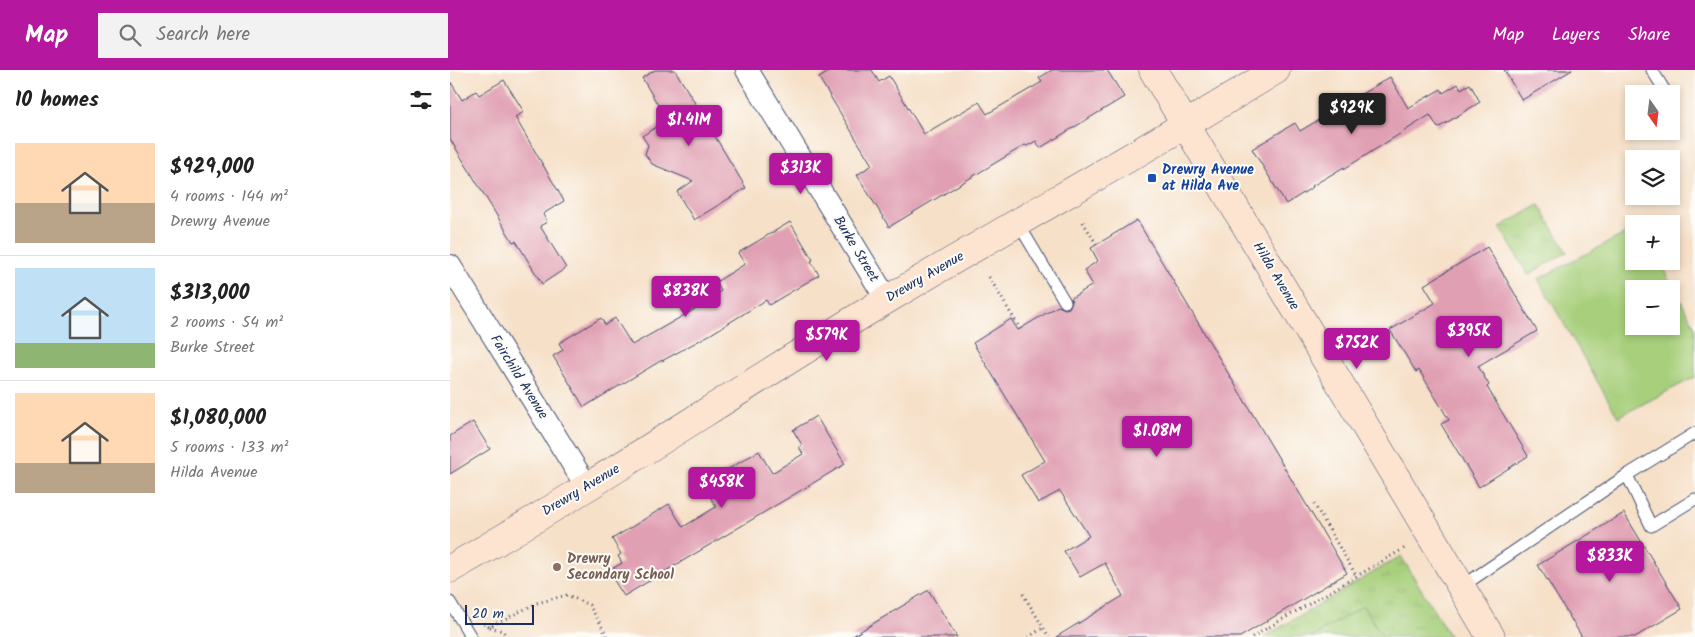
<!DOCTYPE html>
<html lang="en">
<head>
<meta charset="utf-8">
<style>
	:root { --surface:#fff; --page:#f2f2f2; --text:#222; --muted:#767676; --line:#e0e0e0; --accent:#b5179e }
	body { margin:0; font-family:Kalam,sans-serif; background:var(--page); color:var(--text); height:100vh; display:flex; flex-direction:column; font-size:19px; white-space:nowrap }
	* { box-sizing:border-box; margin:0 }
	p { font-size:16px; color:var(--muted) }
	.icon { flex:none; width:28px; height:28px; fill:none; stroke:currentColor; stroke-width:2; stroke-linecap:round; stroke-linejoin:round }
	.map { position:relative; flex:1; overflow:hidden }
	.panel { display:flex; flex-direction:column; background:var(--surface); width:450px }
	.panel>* { flex:none }
	.needle { width:32px; rotate:166deg }
	.fabs { position:absolute; left:1175px; top:15px; display:grid; gap:10px }
	.fabs a { display:grid; place-items:center; width:55px; height:55px; border-radius:0px; background:var(--surface); box-shadow:0 2px 8px #0003; font-size:25px }
	.scale { position:absolute; left:15px; bottom:12px; width:69px; box-sizing:border-box; padding-left:5px; border:2px solid #1b2f5e; border-top:0; font-size:14px; line-height:18px; white-space:nowrap; color:#1b2f5e; -webkit-text-stroke:4px #fdfcf7; paint-order:stroke }
	.price { position:absolute; translate:-50% -42px; padding:0 11px; border-radius:5px; background:var(--accent); color:#fff; font-size:16px; line-height:32px; filter:drop-shadow(0 1px 2px #0008) }
	.price::after { content:''; position:absolute; left:50%; top:30px; width:15px; height:11px; margin-left:-8px; background:inherit; clip-path:polygon(0 0,100% 0,50% 100%) }
	.price.selected { background:#222; color:#fff }
	ul { padding:0; list-style:none }
	li { display:flex; align-items:center; gap:15px; height:125px; padding:0 15px }
	li+li { border-top:1px solid var(--line) }
	li span { display:grid; place-items:center; flex:none; width:140px; height:100px; border-radius:0px; color:#555 }
	li>.icon { margin-inline-start:auto }
	span .icon { width:60px; height:60px; fill:#fffc; stroke-width:1 }
	li b { font-size:21px }
	h2 { display:flex; justify-content:space-between; align-items:center; height:60px; padding:0 15px; font-size:21px }
	header { display:flex; align-items:center; gap:30px; box-sizing:border-box; height:70px; padding:0 25px; background:var(--accent); color:#fff }
	header strong { font-size:24px }
	nav { display:flex; gap:28px; margin-inline-start:auto; font-size:18px }
	.search { width:350px; height:45px; background:var(--page); display:flex; align-items:center; gap:12px; box-sizing:border-box; padding:0 18px; border-radius:0px; color:var(--muted); font-size:19px }
	main { display:flex; flex:1; min-height:0 }
	.map>svg:first-child { display:block }
</style>
</head>
<body>
<header>
<strong>Map</strong>
<div class="search"><svg class="icon" aria-label="search" viewBox="0 0 24 24"><circle cx="10" cy="10" r="6"/><path d="M15 15l6 6"/></svg>Search here</div>
<nav><a>Map</a><a>Layers</a><a>Share</a></nav>
</header>
<main>
<section class="panel">
<h2>10 homes<svg class="icon" aria-label="filters" viewBox="0 0 24 24"><path d="M4 7h16M4 17h16"/><circle cx="9" cy="7" r="2"/><circle cx="15" cy="17" r="2"/></svg></h2>
<ul>
<li><span style="background:linear-gradient(#ffd9b3 60%,#b9a48a 0)"><svg class="icon" aria-label="home" viewBox="0 0 24 24"><path d="M3 11l9-7 9 7M6 9v11h12V9"/></svg></span><div><b>$929,000</b><p>4 rooms · 144 m²</p><p>Drewry Avenue</p></div></li>
<li><span style="background:linear-gradient(#bfe0f5 75%,#8fb573 0)"><svg class="icon" aria-label="home" viewBox="0 0 24 24"><path d="M3 11l9-7 9 7M6 9v11h12V9"/></svg></span><div><b>$313,000</b><p>2 rooms · 54 m²</p><p>Burke Street</p></div></li>
<li><span style="background:linear-gradient(#ffd9b3 70%,#b9a48a 0)"><svg class="icon" aria-label="home" viewBox="0 0 24 24"><path d="M3 11l9-7 9 7M6 9v11h12V9"/></svg></span><div><b>$1,080,000</b><p>5 rooms · 133 m²</p><p>Hilda Avenue</p></div></li>
</ul>
</section>
<div class="map">
<svg width="1245" height="567" viewBox="0 0 1245 567">
	<defs>
		<pattern id="grass-tufts" width="24" height="20" patternUnits="userSpaceOnUse" patternTransform="scale(1.25)"><rect width="24" height="20" fill="#a7cf7b"/><path d="M3 7l-1-3M5 7V3M7 7l1-3M15 17l-1-3M17 17v-4M19 17l1-3" fill="none" stroke="#8fb26d"/></pattern>
	</defs>
	<rect width="100%" height="100%" fill="#fdfcf7"/>
	<filter id="ink" filterUnits="userSpaceOnUse"><feTurbulence type="fractalNoise" baseFrequency=".02" numOctaves="2"/><feDisplacementMap in="SourceGraphic" scale="10" xChannelSelector="R" yChannelSelector="G"/><feConvolveMatrix kernelMatrix="1 2 1 2 8 2 1 2 1" color-interpolation-filters="sRGB"/></filter>
	<filter id="wash" filterUnits="userSpaceOnUse"><feTurbulence type="fractalNoise" baseFrequency=".0096" numOctaves="4" result="noise"/><feDisplacementMap in="SourceGraphic" scale="20" xChannelSelector="R" yChannelSelector="G"/><feGaussianBlur stdDeviation="1.12" result="paint"/><feColorMatrix in="noise" values="0 0 0 0 0 0 0 0 0 0 0 0 0 0 0 0 0 1.4 0 .05"/><feComposite in="paint" operator="in"/></filter>
	<g filter="url(#wash)">
		<rect width="100%" height="100%" fill="#f6e0c8"/>
		<path fill="url(#grass-tufts)" stroke="#617f6c" d="M1089,135L1117,182L1078,205L1050,157Z
			M951,486L1000,567H814Z"/>
		<path fill="#a7cf7b" stroke="#617f6c" fill-rule="evenodd" d="M1184,159V191H1209L1245,257V307L1168,347L1088,209ZM1184,219H1221V256H1184Z
			M913,536L933,567H862Z"/>
		<g id="blocks">
			<path fill="#e09fb2" d="M205,0H225L296,118L244,150L227,122L243,111L202,94L195,84L198,75L192,66L217,50L192,8Z
				M382,0H422L429,12L439,6L474,64L529,32L537,44L592,12L589,8L602,0H657L674,27L590,78L586,71L577,76L575,75L439,157L407,105L422,95L369,8Z
				M1054,0H1122L1072,30Z
				M940,7L958,38L991,19L993,23L1008,14L1011,19L1020,14L1030,32L988,58L980,45L894,99V97L862,116L863,117L836,134L802,79L845,53L850,61Z
				M54,10L74,42L65,47L114,131L93,144L97,152L90,156L116,198L92,214L66,171L63,172L0,69V11L12,30L26,21L29,25Z
				M687,150L897,503L790,567H606L673,526L655,493L630,507L614,481L639,466L610,421L588,433L571,405L595,391L523,273L561,249L568,260L608,236L615,239L619,238L622,232L621,228L643,215L634,200L648,191L641,178Z
				M340,152L363,190L361,191L369,205L319,235L316,230L261,264L212,291V290L134,337L103,286L113,280L109,273L151,248L155,255L165,248L182,275L245,239V237L271,221L266,212L295,194L288,183Z
				M1037,177L1087,261L1028,296L1039,315L1037,317L1078,386L1029,417L991,354L999,350L969,300L966,302L940,260L985,233L974,215Z
				M366,346L395,394L174,526L158,501L172,493L168,486L171,484L162,469L219,434L233,457L266,437L253,414L309,381L322,403L353,384L349,377L352,375L343,360Z
				M23,352L40,379L0,404V366Z
				M1174,443L1232,539L1185,567H1132L1088,495Z
				M479,521L507,567H401L477,521Z"/>
		</g>
	</g>
	<g filter="url(#ink)">
		<use href="#blocks" fill-opacity="0" stroke="#3c4a6e" stroke-width="1"/>
		<g fill="none" stroke-linecap="round" stroke-linejoin="round">
			<g stroke="#3c4a6e" stroke-width="13">
				<path id="lane" d="M1202,0L1215,21
					M568,153L615,232
					M1177,405L1201,456L1245,429
					M1011,517L1177,405L1245,363
					M0,532L21,567"/>
			</g>
			<g stroke="#3c4a6e" stroke-width="24">
				<path id="street" d="M297,0L437,230
					M0,196L137,417"/>
			</g>
			<g stroke="#3c4a6e" stroke-width="29">
				<path id="secondary" d="M703,0L1041,567
					M0,499C149,414 291,317 438,229C566,152 698,79 826,0"/>
			</g>
			<path stroke="#3c4a6e" stroke-width="3" stroke-dasharray="1 4" stroke-linecap="butt" d="M633,152L647,175
				M539,207L572,262
				M864,434L907,507
				M573,524L599,567
				M34,553L39,557L87,533L117,525L139,535L149,551L157,567
				M40,557L53,561L57,567
				M578,567L593,558
				M802,567L955,478"/>
			<use href="#lane" stroke="#fff" stroke-width="11"/>
			<use href="#street" stroke="#fff" stroke-width="22"/>
			<use href="#secondary" stroke="#fde4d1" stroke-width="28"/>
		</g>
	</g>
	<rect fill="#1a4fb4" stroke="#fdfcf7" stroke-width="2" x="697" y="103" width="10" height="10" rx="2.5"/>
	<circle fill="#8d6e63" stroke="#fdfcf7" stroke-width="2" cx="107" cy="497" r="5"/>
	<g text-anchor="middle" dominant-baseline="central" stroke-width="4" stroke-linejoin="round" paint-order="stroke">
		<g font-size="14" font-weight="bold" fill="#164399" stroke="#fdfcf7" text-anchor="start">
			<text x="712" y="100">Drewry Avenue<tspan x="712" dy="16">at Hilda Ave</tspan></text>
		</g>
		<g font-size="14" fill="#1b2f5e" stroke="#fdfcf7">
			<text transform="translate(406 179) rotate(59)">Burke Street</text>
			<text transform="translate(826 206) rotate(59)">Hilda Avenue</text>
			<text transform="translate(475 207) rotate(-30)">Drewry Avenue</text>
			<text transform="translate(69 307) rotate(58)">Fairchild Avenue</text>
			<text transform="translate(131 420) rotate(-31)">Drewry Avenue</text>
		</g>
		<g font-size="14" font-weight="bold" fill="#785e54" stroke="#fdfcf7" text-anchor="start">
			<text x="117" y="489">Drewry<tspan x="117" dy="16">Secondary School</tspan></text>
		</g>
	</g>
</svg>
<div class="fabs">
<a><svg class="needle" viewBox="-14 -14 28 28"><path d="M0-13l5 13h-10z" fill="#e53935"/><path d="M0 13l5-13h-10z" fill="#767676"/></svg></a>
<a><svg class="icon" aria-label="layers" viewBox="0 0 24 24"><path d="M12 4l9 5-9 5-9-5zM3 14l9 5 9-5"/></svg></a>
<a>+</a>
<a>−</a>
</div>
<div class="scale">20 m</div>
<b class="price selected" style="left:902px;top:65px">$929K</b>
<b class="price" style="left:239px;top:77px">$1.41M</b>
<b class="price" style="left:351px;top:125px">$313K</b>
<b class="price" style="left:236px;top:248px">$838K</b>
<b class="price" style="left:1019px;top:288px">$395K</b>
<b class="price" style="left:377px;top:292px">$579K</b>
<b class="price" style="left:907px;top:300px">$752K</b>
<b class="price" style="left:707px;top:388px">$1.08M</b>
<b class="price" style="left:272px;top:439px">$458K</b>
<b class="price" style="left:1160px;top:513px">$833K</b>
</div>
</main>
</body>
</html>
